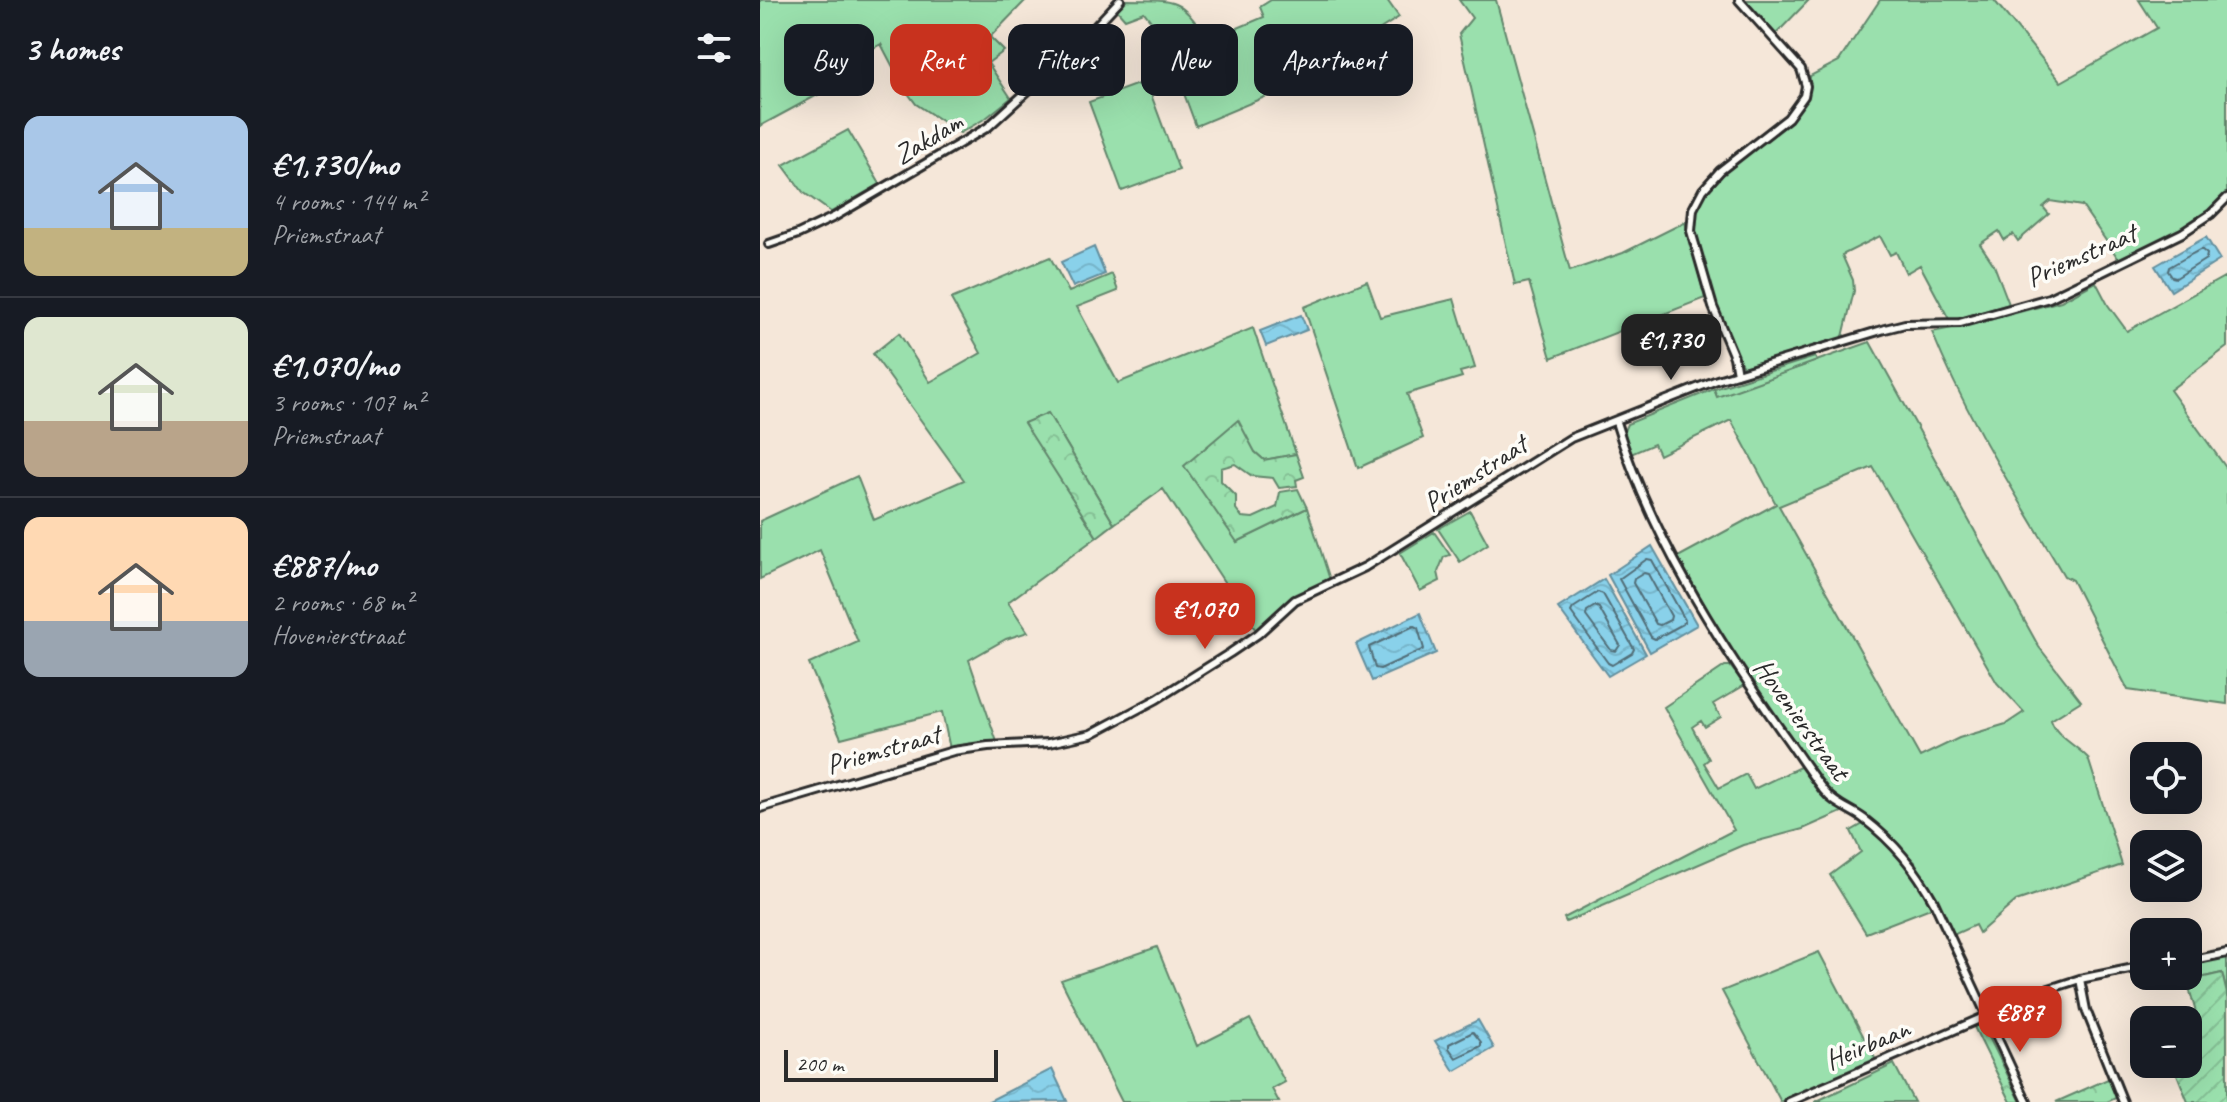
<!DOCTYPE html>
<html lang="en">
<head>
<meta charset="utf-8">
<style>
	:root { --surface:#171b24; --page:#20242c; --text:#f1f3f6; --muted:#9ea1a6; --line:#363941; --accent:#c8321e }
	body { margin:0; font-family:Caveat,sans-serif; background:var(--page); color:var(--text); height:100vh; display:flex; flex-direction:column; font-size:30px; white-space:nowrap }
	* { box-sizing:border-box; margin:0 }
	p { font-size:26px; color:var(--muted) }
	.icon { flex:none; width:44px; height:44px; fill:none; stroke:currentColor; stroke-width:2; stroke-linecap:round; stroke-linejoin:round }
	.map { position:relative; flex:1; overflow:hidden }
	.side { display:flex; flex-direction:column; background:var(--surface); width:760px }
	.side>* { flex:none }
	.banner { position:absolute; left:24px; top:24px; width:760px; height:72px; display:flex; gap:16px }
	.buttons { position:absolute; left:1370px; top:742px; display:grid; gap:16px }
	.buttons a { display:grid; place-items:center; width:72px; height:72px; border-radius:16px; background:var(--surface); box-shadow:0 8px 32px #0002; font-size:40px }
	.scale { position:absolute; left:24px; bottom:20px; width:214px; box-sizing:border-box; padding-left:8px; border:4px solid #2b2b2b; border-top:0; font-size:22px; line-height:28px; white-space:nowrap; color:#2b2b2b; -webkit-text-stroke:6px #fdfcf7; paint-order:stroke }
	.price { position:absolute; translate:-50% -68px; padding:0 18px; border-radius:16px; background:var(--accent); color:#fff; font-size:26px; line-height:52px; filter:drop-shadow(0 2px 4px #0008) }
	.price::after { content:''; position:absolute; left:50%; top:48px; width:24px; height:18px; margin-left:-12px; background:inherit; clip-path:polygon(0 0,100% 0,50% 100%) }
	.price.active { background:#222; color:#fff }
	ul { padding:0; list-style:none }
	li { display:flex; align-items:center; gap:24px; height:200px; padding:0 24px }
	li+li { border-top:2px solid var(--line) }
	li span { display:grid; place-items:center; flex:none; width:224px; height:160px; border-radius:16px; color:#555 }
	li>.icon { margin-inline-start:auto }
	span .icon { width:96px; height:96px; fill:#fffc; stroke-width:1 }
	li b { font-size:34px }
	h2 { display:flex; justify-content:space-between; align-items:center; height:96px; padding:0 24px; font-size:34px }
	.pill { padding:0 28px; border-radius:16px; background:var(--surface); box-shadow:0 8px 32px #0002; font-size:28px; line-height:72px }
	.pill.active { background:var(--accent); color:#fff }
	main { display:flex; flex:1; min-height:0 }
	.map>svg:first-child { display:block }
</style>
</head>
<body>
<main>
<section class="side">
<h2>3 homes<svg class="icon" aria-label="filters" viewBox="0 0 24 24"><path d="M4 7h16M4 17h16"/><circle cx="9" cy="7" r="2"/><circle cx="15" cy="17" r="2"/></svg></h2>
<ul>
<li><span style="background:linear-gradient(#a9c7e8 70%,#c2b280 0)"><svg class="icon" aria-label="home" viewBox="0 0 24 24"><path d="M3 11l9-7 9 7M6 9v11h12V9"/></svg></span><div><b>€1,730/mo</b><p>4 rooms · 144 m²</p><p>Priemstraat</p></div></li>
<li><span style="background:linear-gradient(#dfe7d0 65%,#b9a48a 0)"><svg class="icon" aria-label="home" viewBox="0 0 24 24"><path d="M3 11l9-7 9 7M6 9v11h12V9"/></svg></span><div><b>€1,070/mo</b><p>3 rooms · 107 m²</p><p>Priemstraat</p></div></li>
<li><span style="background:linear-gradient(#ffd9b3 65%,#9aa5b1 0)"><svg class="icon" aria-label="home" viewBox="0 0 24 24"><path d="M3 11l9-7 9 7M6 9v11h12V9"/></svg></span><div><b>€887/mo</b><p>2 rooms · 68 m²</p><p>Hovenierstraat</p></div></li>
</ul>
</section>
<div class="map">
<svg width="1467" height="1102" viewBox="0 0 1467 1102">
	<defs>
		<pattern id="forest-crowns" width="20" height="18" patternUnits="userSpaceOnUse" patternTransform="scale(2)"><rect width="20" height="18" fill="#9ae0ad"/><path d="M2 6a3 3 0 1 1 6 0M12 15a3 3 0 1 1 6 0" fill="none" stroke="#85c095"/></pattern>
		<pattern id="garden-furrows" width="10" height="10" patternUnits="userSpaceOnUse" patternTransform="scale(2)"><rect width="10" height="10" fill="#9ae0ad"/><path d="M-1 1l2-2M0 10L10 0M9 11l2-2" fill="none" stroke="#85c095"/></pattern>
		<pattern id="water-waves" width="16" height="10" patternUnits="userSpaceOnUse" patternTransform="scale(2)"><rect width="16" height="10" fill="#89d1ea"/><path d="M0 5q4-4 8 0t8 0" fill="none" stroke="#76b4c9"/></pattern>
	</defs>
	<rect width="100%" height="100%" fill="#f5e7d9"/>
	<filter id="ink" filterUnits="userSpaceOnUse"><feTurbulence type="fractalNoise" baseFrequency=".0125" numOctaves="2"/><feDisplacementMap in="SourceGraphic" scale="16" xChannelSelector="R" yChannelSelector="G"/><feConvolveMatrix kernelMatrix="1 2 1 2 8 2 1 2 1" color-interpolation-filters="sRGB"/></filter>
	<g filter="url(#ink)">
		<path fill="#9ae0ad" stroke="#62866c" stroke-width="2" fill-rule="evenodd" d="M0,0H266L230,37L244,51L228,63L251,98L226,118L200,133L156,104L144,88L121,44L56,80L63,92L0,126Z
			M367,0C421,0 419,0 449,40L504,17L500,7L511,0H627L639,17L533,85L436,126L403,37L384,12L365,19L357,10Z
			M699,0H736L810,271L863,253L925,222L945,298L791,358L769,282L755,285L699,34L712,18Z
			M983,0H1049L1016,34Z
			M1120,0H1234L1301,82L1397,28L1379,0H1467V195C1436,225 1399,243 1360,261L1322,206L1290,201L1283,207L1289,214L1258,241L1253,234L1244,240L1239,231L1220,244L1234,265L1249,304L1190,321L1160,265L1146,273L1136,252L1130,255L1120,236L1082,255L1093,280L1094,291L1082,341L987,368L983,366C968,345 957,306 949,280C943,260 931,234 934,214C945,156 1051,140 1050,76L1079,61Z
			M386,81L419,170L362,191L329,102Z
			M88,130L120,184L71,212L43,192L23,165Z
			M290,257L309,292L352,274L358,291L317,307L358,383L493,328L536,454L504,460L495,452L442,450L477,542L547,508L570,580L531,599L497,632L403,489L354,524L288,413L265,423L337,537L248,602L268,632L246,639L209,660L237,742L190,749L182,712L81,738L49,664L98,642L60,550L0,579V521L97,476L114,520L204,480L113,354L139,333L170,382L221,353L191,299Z
			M1464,277L1467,280V347L1410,390L1467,469V704L1368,690L1312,580L1304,576C1257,496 1207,419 1172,332L1222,322L1301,301L1336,282L1348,305L1367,331Z
			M607,281L620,317L694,299L715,368L700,372L702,377L647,394L663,438L598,468L544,307Z
			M1110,342L1279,647L1321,701L1291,720C1296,737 1316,745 1328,758L1362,865L1256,901L1219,933L1215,925L1193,935L1155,862L1107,817L1077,799L1067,789L981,669L918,557L1016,504L971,420L899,455L894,444L871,454L863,433L867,424L954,389L957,396ZM1113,467L1237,683L1264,712L1246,724L1199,738L1160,757L1019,506Z
			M710,511L728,544L700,562L678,529Z
			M674,532L690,555L684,557L678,572L680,581L660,591L640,553Z
			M965,666H970L985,685L953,704L961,717L945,727L941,721L932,727L949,759L944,763L959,788L986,774L994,789L1042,766L1063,794L1084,811L1043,829L983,845L806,922L804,918L974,830L904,707Z
			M1105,823L1141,856L1173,907L1106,933L1070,875L1101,852L1091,831Z
			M397,947L437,1046L490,1019L525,1082L512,1089L519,1102H362L301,980Z
			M1059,952L1117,1062L1021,1102L962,991Z
			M1467,957V994L1462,973L1427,981L1428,964Z
			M1134,1064L1154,1102H1055Z"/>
		<path fill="url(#forest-crowns)" stroke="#62866c" stroke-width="2" d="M1055,357L1057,361L957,397L954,389Z
			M288,413L354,524L337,537L264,423Z
			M478,420L495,452L504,460L536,454L544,477L536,480L537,486L519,488L513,478L492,476L475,464L461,468V481L476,496V509L482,517L493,518L517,507L520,492L538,489L547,508L477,542L424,466Z
			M1222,1023L1261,1102H1251L1214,1027Z
			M1350,1078L1358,1097L1347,1102H1296Z"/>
		<path fill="url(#garden-furrows)" stroke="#62866c" stroke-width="2" d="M1462,973L1467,994V1102H1428L1413,1064H1428V1020H1424L1437,1016L1427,981Z"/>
		<path fill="url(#water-waves)" stroke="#638f9e" stroke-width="2" d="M1446,237L1460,260L1411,291L1395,266Z
			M334,247L345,274L313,287L301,262Z
			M541,315L547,330L506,346L500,331Z
			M892,546L937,625L890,652L848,575Z
			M844,579L886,654L848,676L798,608Z
			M660,613L676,653L612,681L596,644Z
			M718,1020L734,1048L694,1071L675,1041Z
			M292,1069L307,1101L227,1102Z"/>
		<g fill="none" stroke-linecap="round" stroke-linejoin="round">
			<path stroke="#516d77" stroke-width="2" d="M1441,249L1447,254L1446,259L1416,278L1412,277L1408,271L1409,267Z
				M887,559L892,560L925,620L923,624L895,639L891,637L859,579Z
				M884,573L888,574L911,616L910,620L900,625L896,624L873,583L874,579Z
				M838,592L843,594L874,649L872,653L852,665L848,663L811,612L813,608Z
				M835,606L839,608L860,645L856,651L851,650L826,616L827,611Z
				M654,626L658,628L664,649L620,669L615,668L609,647Z
				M713,1032L721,1042V1046L696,1058L689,1048V1044Z"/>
			<g stroke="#2b2b2b" stroke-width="12">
				<path id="minor" d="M9,244L38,234L74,217L228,127L318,45L360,0
					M977,374L974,357L953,307L931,231L933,209L943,190L960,171L1028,118L1044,96L1046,86L1041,69L979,0
					M856,422C889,532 956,638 1022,732C1036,751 1049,772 1064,791C1075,805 1091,809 1104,819C1135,843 1155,868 1174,902L1267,1102
					M0,808L193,751L228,746L289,743L331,734L397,699L470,653L498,634L535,600L605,567L811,438L957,380L1125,329L1145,324L1200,323L1289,298L1422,233L1451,214L1467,198
					M1428,961L1467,953
					M1320,979L1326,1010L1363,1102
					M1029,1102L1286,990L1320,979L1384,966"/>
			</g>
			<use href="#minor" stroke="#fdfcf7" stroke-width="6"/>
		</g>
	</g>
	<g text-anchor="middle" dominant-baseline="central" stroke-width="7" stroke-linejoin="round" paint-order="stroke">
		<g font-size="28" fill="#2b2b2b" stroke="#fdfcf7">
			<text transform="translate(168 138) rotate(-31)">Zakdam</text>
			<text transform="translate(1321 255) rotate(-24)">Priemstraat</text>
			<text transform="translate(715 473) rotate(-33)">Priemstraat</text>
			<text transform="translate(1042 719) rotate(54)">Hovenierstraat</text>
			<text transform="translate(123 749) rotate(-16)">Priemstraat</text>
			<text transform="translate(1107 1044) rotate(-23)">Heirbaan</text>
		</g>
	</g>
</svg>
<div class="buttons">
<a><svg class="icon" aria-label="locate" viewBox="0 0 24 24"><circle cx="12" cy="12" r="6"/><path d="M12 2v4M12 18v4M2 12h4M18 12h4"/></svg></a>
<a><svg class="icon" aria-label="layers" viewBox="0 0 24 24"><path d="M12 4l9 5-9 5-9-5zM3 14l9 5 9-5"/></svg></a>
<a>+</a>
<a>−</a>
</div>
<div class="scale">200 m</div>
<b class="price active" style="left:911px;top:382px">€1,730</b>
<b class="price" style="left:445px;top:651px">€1,070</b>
<b class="price" style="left:1260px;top:1054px">€887</b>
<div class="banner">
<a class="pill">Buy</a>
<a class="pill active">Rent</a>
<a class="pill">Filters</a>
<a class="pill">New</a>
<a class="pill">Apartment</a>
</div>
</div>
</main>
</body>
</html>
